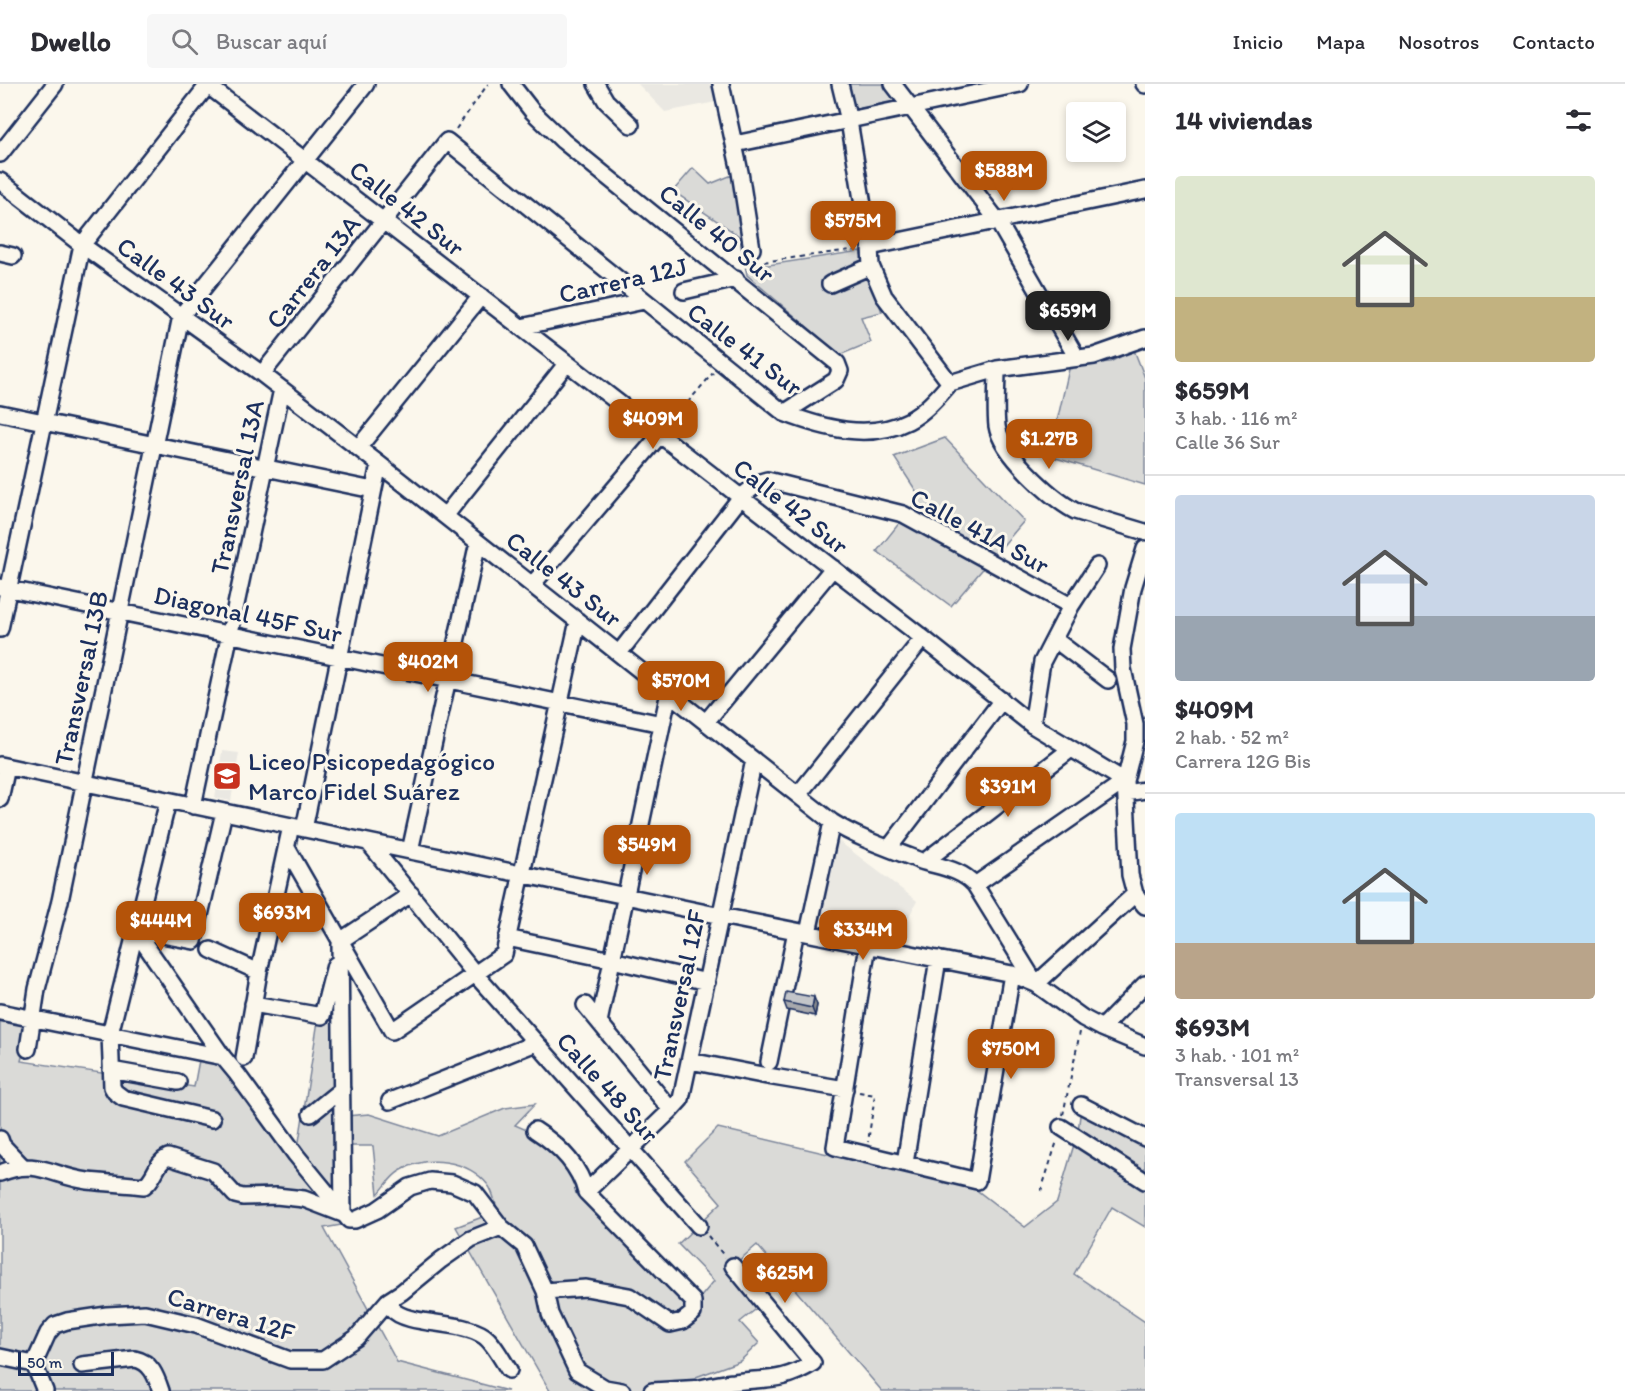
<!DOCTYPE html>
<html lang="es">
<head>
<meta charset="utf-8">
<style>
	:root { --surface:#fff; --page:#f7f7f7; --text:#2b2b33; --muted:#7c7c81; --line:#e1e1e2; --accent:#b45309 }
	body { margin:0; font-family:Itim,sans-serif; background:var(--page); color:var(--text); height:100vh; display:flex; flex-direction:column; font-size:22px; white-space:nowrap }
	* { box-sizing:border-box; margin:0 }
	p { font-size:20px; color:var(--muted) }
	.icon { flex:none; width:33px; height:33px; fill:none; stroke:currentColor; stroke-width:2; stroke-linecap:round; stroke-linejoin:round }
	.map { position:relative; flex:1; overflow:hidden }
	.sheet { display:flex; flex-direction:column; background:var(--surface); width:480px }
	.sheet>* { flex:none }
	.tools { position:absolute; left:1066px; top:18px; display:grid; gap:12px }
	.tools a { display:grid; place-items:center; width:60px; height:60px; border-radius:6px; background:var(--surface); box-shadow:0 3px 9px #0003; font-size:30px }
	.scale { position:absolute; left:18px; bottom:15px; width:96px; box-sizing:border-box; padding-left:6px; border:3px solid #1b2f5e; border-top:0; font-size:16px; line-height:21px; white-space:nowrap; color:#1b2f5e; -webkit-text-stroke:4px #fbf7ec; paint-order:stroke }
	.price { position:absolute; translate:-50% -51px; padding:0 14px; border-radius:12px; background:var(--accent); color:#fff; font-size:20px; line-height:39px; filter:drop-shadow(0 2px 3px #0008) }
	.price::after { content:''; position:absolute; left:50%; top:36px; width:18px; height:14px; margin-left:-9px; background:inherit; clip-path:polygon(0 0,100% 0,50% 100%) }
	.price.active { background:#222; color:#fff }
	ul { padding:0; list-style:none }
	li { display:grid; align-content:center; gap:12px; height:318px; padding:0 30px }
	li+li { border-top:2px solid var(--line) }
	li span { display:grid; place-items:center; height:186px; border-radius:6px; color:#555 }
	li>.icon { margin-inline-start:auto }
	span .icon { width:108px; height:108px; fill:#fffc; stroke-width:1 }
	li b { font-size:26px }
	h2 { display:flex; justify-content:space-between; align-items:center; height:72px; padding:0 30px; font-size:26px }
	header { display:flex; align-items:center; gap:36px; box-sizing:border-box; height:84px; padding:0 30px; background:var(--surface); border-bottom:2px solid var(--line) }
	header strong { font-size:28px }
	nav { display:flex; gap:33px; margin-inline-start:auto; font-size:21px }
	.search { width:420px; height:54px; background:var(--page); display:flex; align-items:center; gap:15px; box-sizing:border-box; padding:0 21px; border-radius:6px; color:var(--muted); font-size:22px }
	main { display:flex; flex:1; min-height:0 }
	.map>svg:first-child { display:block }
</style>
</head>
<body>
<header>
<strong>Dwello</strong>
<div class="search"><svg class="icon" aria-label="search" viewBox="0 0 24 24"><circle cx="10" cy="10" r="6"/><path d="M15 15l6 6"/></svg>Buscar aquí</div>
<nav><a>Inicio</a><a>Mapa</a><a>Nosotros</a><a>Contacto</a></nav>
</header>
<main>
<div class="map">
<svg width="1145" height="1307" viewBox="0 0 1145 1307">
	<rect width="100%" height="100%" fill="#fbf7ec"/>
	<filter id="ink" filterUnits="userSpaceOnUse"><feTurbulence type="fractalNoise" baseFrequency=".0167" numOctaves="2"/><feDisplacementMap in="SourceGraphic" scale="12" xChannelSelector="R" yChannelSelector="G"/><feConvolveMatrix kernelMatrix="1 2 1 2 8 2 1 2 1" color-interpolation-filters="sRGB"/></filter>
	<g filter="url(#ink)">
		<path fill="#eae8e2" d="M638,0H713L716,18L665,28Z
			M222,667L239,669L231,717L215,714Z
			M836,755L917,817L898,854L818,837Z"/>
		<path fill="#dadad7" stroke="#7a849a" stroke-width="1.5" d="M847,0H884L898,17L853,26Z
			M693,84L710,100L732,91L746,162L755,183L860,167L882,228L861,233L871,258L840,271L747,191L739,152L673,107Z
			M1134,266L1145,294V401L1049,372L1070,281L1110,278Z
			M945,354L1024,437L951,522L877,467L920,413L894,373Z
			M337,891L340,1109L298,1064L318,937L327,938Z
			M0,935L30,941L21,977L194,1003L199,976L219,981L347,1140L324,1144L397,1278L508,1307H0Z
			M535,1020L515,1041L543,1053L571,1085L576,1110L700,1227L699,1215L714,1197L678,1160L721,1119L685,1077L718,1044L975,1105L1025,1143L1057,1118L1078,1047L1081,1024L1145,1054V1143L1112,1123L1074,1190L1145,1238V1307H882L757,1161L729,1185L760,1222L740,1238L759,1259L740,1277L696,1293L703,1307H550L456,1143L498,1127C495,1119 493,1107 488,1101C468,1076 427,1070 400,1087C391,1092 385,1103 378,1110L373,1062H347L346,1032L369,1030L438,1052L505,1024Z"/>
		<g fill="none" stroke-linecap="round" stroke-linejoin="round">
			<g stroke="#1b2f5e" stroke-width="20">
				<path id="minor" d="M206,0L923,554L1032,641L1125,697
					M511,0L532,27L563,57L837,279L840,287L836,296L784,329
					M596,0L606,17L631,41
					M721,0L740,88L752,165
					M840,0L849,37L870,163L871,182L884,212L950,299
					M893,0L997,136L1077,274
					M1144,0L1145,1
					M735,60L1020,0
					M0,70L55,0
					M0,97L82,161L262,290L379,380L832,738C859,755 891,765 921,777C940,783 961,785 975,801L1036,900L1083,934L1102,944L1145,962
					M870,163L1145,106
					M0,169L13,172
					M830,200L871,182
					M684,207L736,195
					M521,243L644,217
					M997,285C997,304 995,323 997,342C1001,369 1051,414 1075,427L1145,448
					M262,290L447,57L784,329C823,344 869,357 908,337C924,329 938,313 950,299
					M950,299L997,285L1094,272L1145,254
					M0,329L373,406
					M358,364L481,212
					M445,432L567,279
					M1145,465L1133,504L1122,565L1123,585L1135,640V657L1125,697L1130,791L1135,810L1145,822
					M532,501L660,351
					M0,503L662,640
					M0,545L82,161L208,1
					M1054,555L1108,596
					M619,569L741,413L760,398L767,396L903,430L1071,522
					M706,638L833,484
					M1032,641L1042,578L1071,522L1097,482
					M0,681L721,832L1012,890L1036,900
					M1126,709L1145,706
					M798,711L923,554
					M0,715L7,683
					M168,717L110,950L112,1003L115,1008L123,1014L212,1035
					M193,722L282,305
					M304,745L379,380
					M368,758L475,890L699,1142
					M287,764L392,947L504,870L578,537
					M889,764L1002,616
					M410,767L478,458
					M924,778L1071,665
					M975,801L1125,697
					M135,846L223,973L237,990L296,1071L349,1136H355L377,1126L410,1103L430,1097L452,1099L475,1109L501,1143L524,1162L545,1207L550,1230L577,1287L605,1304L622,1307
					M135,846L194,857L224,728
					M808,849L832,738
					M507,854L612,876L707,898
					M340,857L411,810
					M340,860L343,1130
					M868,861L835,1063L977,1097L1012,890
					M211,866L259,888
					M1036,900L1135,810
					M253,920L322,932L335,881
					M585,921L671,1026
					M0,928L223,973
					M599,938L669,608
					M1102,944L1145,900
					M28,965L37,905L60,817L181,232L366,0
					M244,974L259,888L291,742
					M690,977L767,992L845,1005
					M769,978L796,847
					M111,986L178,998
					M390,1017L536,959
					M1081,1021L1145,1054
					M311,1030L342,1005
					M1061,1043L1145,1097
					M535,1046C557,1060 579,1081 586,1108
					M0,1055L2,1061L22,1082
					M905,1079L938,875
					M0,1089C38,1074 51,1092 88,1097C106,1099 126,1100 144,1102C156,1094 155,1079 168,1073L213,1087L235,1111L243,1113L276,1112L304,1115L343,1130
					M586,1108L671,1026L681,1015L754,676
					M545,1207L586,1204L629,1212L670,1240L683,1237L693,1229V1217L586,1108
					M388,1217C389,1220 390,1223 392,1225C406,1242 461,1236 484,1252C494,1259 502,1276 509,1286
					M0,1273L34,1280
					M34,1280L48,1249L55,1241L67,1237L107,1231L145,1229L196,1241L290,1276H323L356,1254L388,1217L402,1208L441,1176L471,1155L501,1143
					M34,1280L45,1307
					M82,1281L135,1275C151,1278 156,1292 161,1307
					M696,1305C709,1302 722,1299 734,1298C766,1294 783,1298 813,1279L733,1182
					M652,1307L704,1304"/>
			</g>
			<path stroke="#1b2f5e" stroke-width="2" stroke-dasharray="4.5 4.5" stroke-linecap="butt" d="M456,45L488,0
				M755,179L858,165
				M670,339L713,289
				M859,1008L875,1011L868,1058
				M1063,1031L1080,948
				M1041,1107L1057,1057
				M708,1152L725,1173"/>
			<use href="#minor" stroke="#fbf7ec" stroke-width="15"/>
		</g>
		<path fill="#a8a9ad" stroke="#1b2f5e" stroke-width="1.5" d="M784,918L817,921L815,932L787,926Z"/>
		<path fill="#888a8d" stroke="#1b2f5e" stroke-width="1.5" d="M814,913L817,921L815,932L812,924Z"/>
		<path fill="#c3c5c9" stroke="#1b2f5e" stroke-width="1.5" d="M786,908L814,913L812,924L784,918Z"/>
	</g>
	<defs>
		<g id="school-square" transform="scale(1.5)"><rect x="-9" y="-9" width="18" height="18" rx="4" fill="#c8321e" stroke="#fbf7ec"/><path d="M0-5L7-2L0 1L-7-2ZM-4 1L0 2.5L4 1V4Q0 6-4 4Z" fill="#fff"/></g>
	</defs>
	<g fill-rule="evenodd">
		<use href="#school-square" x="227" y="692"/>
	</g>
	<g text-anchor="middle" dominant-baseline="central" stroke-width="6" stroke-linejoin="round" paint-order="stroke">
		<g font-size="26" fill="#1b2f5e" stroke="#fbf7ec">
			<text transform="translate(407 124) rotate(38)">Calle 42 Sur</text>
			<text transform="translate(717 149) rotate(39)">Calle 40 Sur</text>
			<text transform="translate(313 188) rotate(-52)">Carrera 13A</text>
			<text transform="translate(623 196) rotate(-13)">Carrera 12J</text>
			<text transform="translate(176 199) rotate(36)">Calle 43 Sur</text>
			<text transform="translate(745 265) rotate(37)">Calle 41 Sur</text>
			<text transform="translate(237 403) rotate(-78)">Transversal 13A</text>
			<text transform="translate(791 422) rotate(38)">Calle 42 Sur</text>
			<text transform="translate(980 447) rotate(28)">Calle 41A Sur</text>
			<text transform="translate(564 495) rotate(38)">Calle 43 Sur</text>
			<text transform="translate(248 530) rotate(12)">Diagonal 45F Sur</text>
			<text transform="translate(81 594) rotate(-78)">Transversal 13B</text>
			<text transform="translate(679 911) rotate(-78)">Transversal 12F</text>
			<text transform="translate(608 1003) rotate(48)">Calle 48 Sur</text>
			<text transform="translate(231 1230) rotate(17)">Carrera 12F</text>
		</g>
		<g font-size="26" fill="#1b2f5e" stroke="#fbf7ec" text-anchor="start">
			<text x="248" y="677">Liceo Psicopedagógico<tspan x="248" dy="30">Marco Fidel Suárez</tspan></text>
		</g>
	</g>
</svg>
<div class="tools">
<a><svg class="icon" aria-label="layers" viewBox="0 0 24 24"><path d="M12 4l9 5-9 5-9-5zM3 14l9 5 9-5"/></svg></a>
</div>
<div class="scale">50 m</div>
<b class="price" style="left:1004px;top:118px">$588M</b>
<b class="price" style="left:853px;top:168px">$575M</b>
<b class="price active" style="left:1068px;top:258px">$659M</b>
<b class="price" style="left:653px;top:366px">$409M</b>
<b class="price" style="left:1049px;top:386px">$1.27B</b>
<b class="price" style="left:428px;top:609px">$402M</b>
<b class="price" style="left:681px;top:628px">$570M</b>
<b class="price" style="left:1008px;top:734px">$391M</b>
<b class="price" style="left:647px;top:792px">$549M</b>
<b class="price" style="left:282px;top:860px">$693M</b>
<b class="price" style="left:161px;top:868px">$444M</b>
<b class="price" style="left:863px;top:877px">$334M</b>
<b class="price" style="left:1011px;top:996px">$750M</b>
<b class="price" style="left:785px;top:1220px">$625M</b>
</div>
<section class="sheet">
<h2>14 viviendas<svg class="icon" aria-label="filters" viewBox="0 0 24 24"><path d="M4 7h16M4 17h16"/><circle cx="9" cy="7" r="2"/><circle cx="15" cy="17" r="2"/></svg></h2>
<ul>
<li><span style="background:linear-gradient(#dfe7d0 65%,#c2b280 0)"><svg class="icon" aria-label="home" viewBox="0 0 24 24"><path d="M3 11l9-7 9 7M6 9v11h12V9"/></svg></span><div><b>$659M</b><p>3 hab. · 116 m²</p><p>Calle 36 Sur</p></div></li>
<li><span style="background:linear-gradient(#c9d6e8 65%,#9aa5b1 0)"><svg class="icon" aria-label="home" viewBox="0 0 24 24"><path d="M3 11l9-7 9 7M6 9v11h12V9"/></svg></span><div><b>$409M</b><p>2 hab. · 52 m²</p><p>Carrera 12G Bis</p></div></li>
<li><span style="background:linear-gradient(#bfe0f5 70%,#b9a48a 0)"><svg class="icon" aria-label="home" viewBox="0 0 24 24"><path d="M3 11l9-7 9 7M6 9v11h12V9"/></svg></span><div><b>$693M</b><p>3 hab. · 101 m²</p><p>Transversal 13</p></div></li>
</ul>
</section>
</main>
</body>
</html>
